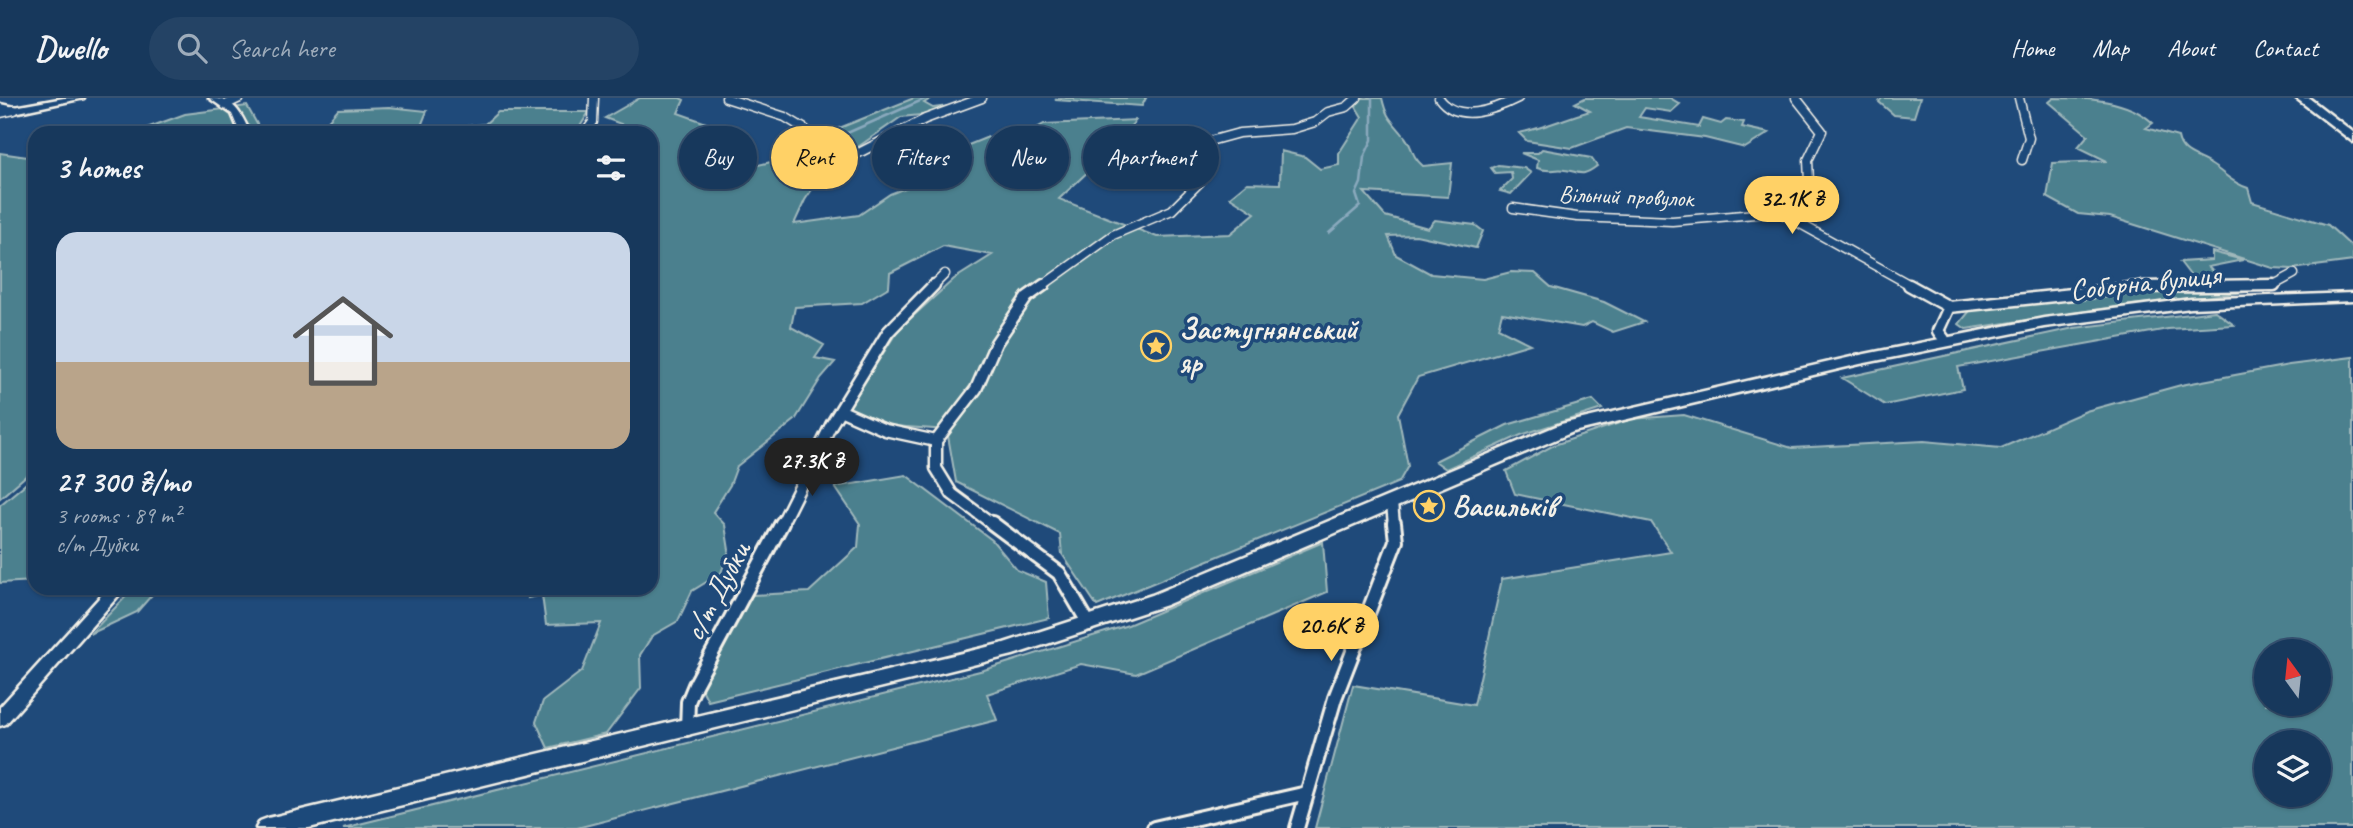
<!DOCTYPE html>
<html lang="en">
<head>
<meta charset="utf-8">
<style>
	:root { --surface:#17385c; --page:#244365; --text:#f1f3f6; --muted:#9eacbb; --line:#365272; --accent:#ffd166 }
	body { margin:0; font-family:Caveat,sans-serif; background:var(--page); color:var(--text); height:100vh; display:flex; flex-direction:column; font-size:26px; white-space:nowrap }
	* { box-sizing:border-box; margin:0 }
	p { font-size:23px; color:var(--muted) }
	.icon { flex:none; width:38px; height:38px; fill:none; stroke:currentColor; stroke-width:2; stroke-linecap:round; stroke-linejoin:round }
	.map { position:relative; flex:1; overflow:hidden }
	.drawer { position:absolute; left:28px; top:28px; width:630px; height:469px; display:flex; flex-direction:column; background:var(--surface); border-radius:21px; box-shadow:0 2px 5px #0004,0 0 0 2px var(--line) }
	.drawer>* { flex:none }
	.guide { position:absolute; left:679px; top:28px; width:665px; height:63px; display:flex; gap:14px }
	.needle { width:46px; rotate:345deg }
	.fabs { position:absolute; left:2254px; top:541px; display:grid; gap:14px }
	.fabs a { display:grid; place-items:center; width:77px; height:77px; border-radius:50%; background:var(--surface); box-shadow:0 2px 5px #0004,0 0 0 2px var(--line); font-size:35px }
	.price { position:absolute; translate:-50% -60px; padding:0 16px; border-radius:24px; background:var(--accent); color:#111; font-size:23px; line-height:46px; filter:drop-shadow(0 2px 4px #0008) }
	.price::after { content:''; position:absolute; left:50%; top:42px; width:21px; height:16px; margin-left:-10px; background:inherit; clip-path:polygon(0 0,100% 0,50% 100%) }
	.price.current { background:#222; color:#fff }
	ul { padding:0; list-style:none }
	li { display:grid; align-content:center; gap:14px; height:371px; padding:0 28px }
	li+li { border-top:2px solid var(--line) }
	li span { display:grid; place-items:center; height:217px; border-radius:21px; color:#555 }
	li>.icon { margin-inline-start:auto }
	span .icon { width:126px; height:126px; fill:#fffc; stroke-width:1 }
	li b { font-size:30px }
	h2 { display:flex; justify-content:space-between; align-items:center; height:84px; padding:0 28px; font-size:30px }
	.tag { padding:0 24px; border-radius:32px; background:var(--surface); box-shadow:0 2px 5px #0004,0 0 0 2px var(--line); font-size:24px; line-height:63px }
	.tag.current { background:var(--accent); color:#111 }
	header { display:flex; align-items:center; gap:42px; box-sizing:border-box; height:98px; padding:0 35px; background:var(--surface); border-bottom:2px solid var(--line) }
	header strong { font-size:33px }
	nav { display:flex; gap:38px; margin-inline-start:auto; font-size:24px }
	.search { width:490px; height:63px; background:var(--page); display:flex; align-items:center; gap:18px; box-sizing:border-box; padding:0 24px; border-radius:38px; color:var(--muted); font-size:26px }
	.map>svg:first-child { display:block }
</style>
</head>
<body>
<header>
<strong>Dwello</strong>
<div class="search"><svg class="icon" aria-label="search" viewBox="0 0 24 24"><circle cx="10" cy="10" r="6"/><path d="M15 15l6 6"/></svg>Search here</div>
<nav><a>Home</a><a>Map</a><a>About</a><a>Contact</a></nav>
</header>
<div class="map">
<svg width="2353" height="730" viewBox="0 0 2353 730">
	<rect width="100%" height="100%" fill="#1f4a7a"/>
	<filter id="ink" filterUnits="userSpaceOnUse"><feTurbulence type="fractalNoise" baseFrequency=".0143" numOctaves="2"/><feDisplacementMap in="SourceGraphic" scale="14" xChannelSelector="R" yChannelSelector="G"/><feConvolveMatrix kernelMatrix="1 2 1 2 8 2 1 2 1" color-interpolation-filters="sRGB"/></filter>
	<g filter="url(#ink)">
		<path fill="#4b808e" stroke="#a0b8bb" stroke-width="2" fill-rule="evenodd" d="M640,0H680L684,2L678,15L712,27L730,40L722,59L733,73L775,63L827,35L914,0H932L924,5L933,10L957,7L931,16L901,19L825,72L805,102L794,126L859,117L890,96L959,69L961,50L988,39L1019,40L1044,26L1136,22L1112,51L1059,101L1157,139L1230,136L1255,115L1230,99L1247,85L1280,86L1281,53L1305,59L1320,71L1339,67V55L1362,19L1356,9L1359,0H1382C1387,22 1392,22 1405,39C1414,50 1410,57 1423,68L1452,65L1448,99L1364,94L1385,118L1428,130L1435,122L1475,127L1483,133L1476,150L1416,137L1388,138L1396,157L1431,176L1483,181L1511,174L1535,175L1551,189L1604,204L1644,224L1613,234L1592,224L1582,229L1502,215L1498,230L1530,246L1418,279L1398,316L1408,368L1399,384L1097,508L1062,456L1060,436L956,384L947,332L893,328L847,312L898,232L954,181L992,157L943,148L890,175L889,189L862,205L795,209L791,229L824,247L815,260L835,264L821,280L795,322L737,368L730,387L713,414L725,427L729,452L721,475L692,493L678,523L652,538L640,557L641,590L606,636L548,650L536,624L543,603L582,573L601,525L546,527L542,497L528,500L529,490H651V35H617L621,26L605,20Z
			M1060,0H1146L1142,8L1055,2Z
			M1585,0H1670L1680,6L1671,14L1645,10L1639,19L1699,29L1703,21L1721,26L1726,22L1744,24L1742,29L1769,35L1745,50L1705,40L1626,30L1572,50L1527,43L1519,35C1544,30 1565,20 1590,13L1575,5Z
			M1882,0H1920L1914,19L1894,17L1879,4Z
			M2054,0C2087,0 2127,1 2153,25L2146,30L2178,39C2181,56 2197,58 2210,66C2225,75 2230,84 2248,90L2252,104L2328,127L2353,150V163L2292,171L2273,170L2110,119L2078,116L2047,99L2053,65L2107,63L2078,49L2088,37L2049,4Z
			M247,8L262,35H133L185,16Z
			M389,9L427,13L419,33L485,26L498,14H589L576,35H317L338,11Z
			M1542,51L1591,60L1597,68C1581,80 1581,74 1565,72C1555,70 1550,75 1537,70L1538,62L1521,55H1538Z
			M0,55L35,60V370L0,400Z
			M1498,67L1524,70L1531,75L1511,96L1500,93L1512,81L1511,74L1495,75L1491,70Z
			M2212,154L2243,162L2208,169L2224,183L2260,181L2264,192L2114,209L1966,231L1959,226L1973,209C2048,203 2124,193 2200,190L2180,164L2212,162Z
			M2215,213L2234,227L2168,231L1958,269L1963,291L1885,307L1842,280L2074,230Z
			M2353,259V730H1315L1353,587L1474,607L1502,481L1671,454L1651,424L1515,396L1506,373L1554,347L1631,321L1684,317L1792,350L1924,343L2001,350L2086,313L2181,287L2289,267ZM2266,553H2319V606H2266ZM2266,644H2319V696H2266Z
			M1593,302L1602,311L1521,337L1446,371L1435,363L1507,327Z
			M906,377L992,442L1017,472L1046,484L1049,520L708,603L701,589L752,497L809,494L858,449L860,426L835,389Z
			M35,378V483L0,485V407Z
			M1323,444L1327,494L1136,576L1081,566L987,596L997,622L577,730H343L984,572L1128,527Z
			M134,490H158L137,514L90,536Z"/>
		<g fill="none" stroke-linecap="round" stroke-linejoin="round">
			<path stroke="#8aa9bd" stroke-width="2.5" d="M808,60L845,36L927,0
				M1329,135L1360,108L1356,96L1361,85L1364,59L1372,42V0"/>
			<g stroke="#f4f1e8" stroke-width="11">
				<path id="minor-far2" d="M726,0L785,19L805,31
					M1439,0C1458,26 1494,12 1518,0
					M1796,0L1822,33L1808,62L1809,84L1788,104L1776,109L1779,114L1912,188
					M2019,0L2029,40L2022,62
					M225,7L240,0
					M0,15L14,12
					M585,35L593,24L594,0
					M827,86L847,61L925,21L982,0
					M1513,110L1577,119L1672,123L1779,114
					M933,188L945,176
					M1042,188L1113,137L1172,112L1200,84L1197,61L1206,44L1239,35L1292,31L1315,24L1328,14L1347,9L1357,0
					M2207,188H2272L2294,176"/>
			</g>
			<g stroke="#f4f1e8" stroke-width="15">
				<path id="minor-far1" d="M1909,187L1949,209
					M1944,241L1938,233L1949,209L2140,189L2274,187
					M842,313L885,332L936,343V370L952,396L994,427
					M936,343L976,291L996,245L1027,199L1044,187
					M1392,405L1394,427
					M781,427L831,327L888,234L934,187"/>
			</g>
			<g stroke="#f4f1e8" stroke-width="18">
				<path id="minor" d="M992,425L1059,475L1089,526
					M687,631L688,604L695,587L782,425
					M1154,730L1307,695
					M1297,730L1335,600L1396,443L1394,425"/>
			</g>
			<g stroke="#f4f1e8" stroke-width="5">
				<path id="tertiary" d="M64,0H84L14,15L0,12V6L14,9Z
					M209,0C234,0 241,15 250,35H240L232,16Z
					M108,490H125L6,626L0,628V609Z"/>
			</g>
			<g stroke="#f4f1e8" stroke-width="5">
				<path id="primary" d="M2296,0H2309L2353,34V44Z
					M2353,195V203L2191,210L2044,229L1860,266L1573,334L1166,507L1013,557L309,730H256L260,723L268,720L1004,545L1152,497L1561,326L1860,257L2044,220L2191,201Z"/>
			</g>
			<use href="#minor-far2" stroke="#1f4a7a" stroke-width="8"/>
			<use href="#minor-far1" stroke="#1f4a7a" stroke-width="10"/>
			<use href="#minor" stroke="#1f4a7a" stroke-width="12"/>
			<use href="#tertiary" fill="#1f4a7a" fill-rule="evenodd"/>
			<use href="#primary" fill="#1f4a7a" fill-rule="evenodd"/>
		</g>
	</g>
	<defs>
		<g id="sight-ring" transform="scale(1.575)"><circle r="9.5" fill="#1f4a7a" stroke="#ffd166" stroke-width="1.5"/><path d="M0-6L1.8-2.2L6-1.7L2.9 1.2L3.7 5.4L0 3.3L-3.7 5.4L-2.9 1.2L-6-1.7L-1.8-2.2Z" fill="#ffd166"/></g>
	</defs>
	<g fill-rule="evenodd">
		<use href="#sight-ring" x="1156" y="248"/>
		<use href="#sight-ring" x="1429" y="408"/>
	</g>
	<g text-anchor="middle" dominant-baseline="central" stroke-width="7" stroke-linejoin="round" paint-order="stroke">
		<g font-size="24" fill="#f4f1e8" stroke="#1f4a7a">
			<text transform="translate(1626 98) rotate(2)">Вільний провулок</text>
		</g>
		<g font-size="30" fill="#f4f1e8" stroke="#1f4a7a">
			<text transform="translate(2145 184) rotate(-6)">Соборна вулиця</text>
			<text transform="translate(717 493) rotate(-62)">с/т Дубки</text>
		</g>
		<g font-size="30" font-weight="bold" fill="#f4f1e8" stroke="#1f4a7a" text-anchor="start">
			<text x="1179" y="231">Застугнянський<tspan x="1179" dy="34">яр</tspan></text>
			<text x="1452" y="408">Васильків</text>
		</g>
	</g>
</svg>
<div class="fabs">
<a><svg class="needle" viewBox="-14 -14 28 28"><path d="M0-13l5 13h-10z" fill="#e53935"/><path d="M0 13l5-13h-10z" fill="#9eacbb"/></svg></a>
<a><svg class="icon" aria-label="layers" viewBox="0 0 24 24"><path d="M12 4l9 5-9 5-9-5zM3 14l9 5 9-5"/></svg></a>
</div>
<b class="price" style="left:1792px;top:138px">32.1K ₴</b>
<b class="price current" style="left:812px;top:400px">27.3K ₴</b>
<b class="price" style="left:1331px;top:565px">20.6K ₴</b>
<div class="guide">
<a class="tag">Buy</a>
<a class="tag current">Rent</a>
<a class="tag">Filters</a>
<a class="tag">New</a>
<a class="tag">Apartment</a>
</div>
<section class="drawer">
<h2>3 homes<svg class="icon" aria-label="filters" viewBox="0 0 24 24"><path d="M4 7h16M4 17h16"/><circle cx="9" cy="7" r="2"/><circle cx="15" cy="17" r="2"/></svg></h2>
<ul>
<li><span style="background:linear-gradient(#c9d6e8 60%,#b9a48a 0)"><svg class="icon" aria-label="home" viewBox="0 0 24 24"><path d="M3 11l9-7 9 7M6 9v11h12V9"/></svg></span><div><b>27 300 ₴/mo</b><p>3 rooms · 89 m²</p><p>с/т Дубки</p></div></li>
</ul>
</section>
</div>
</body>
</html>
